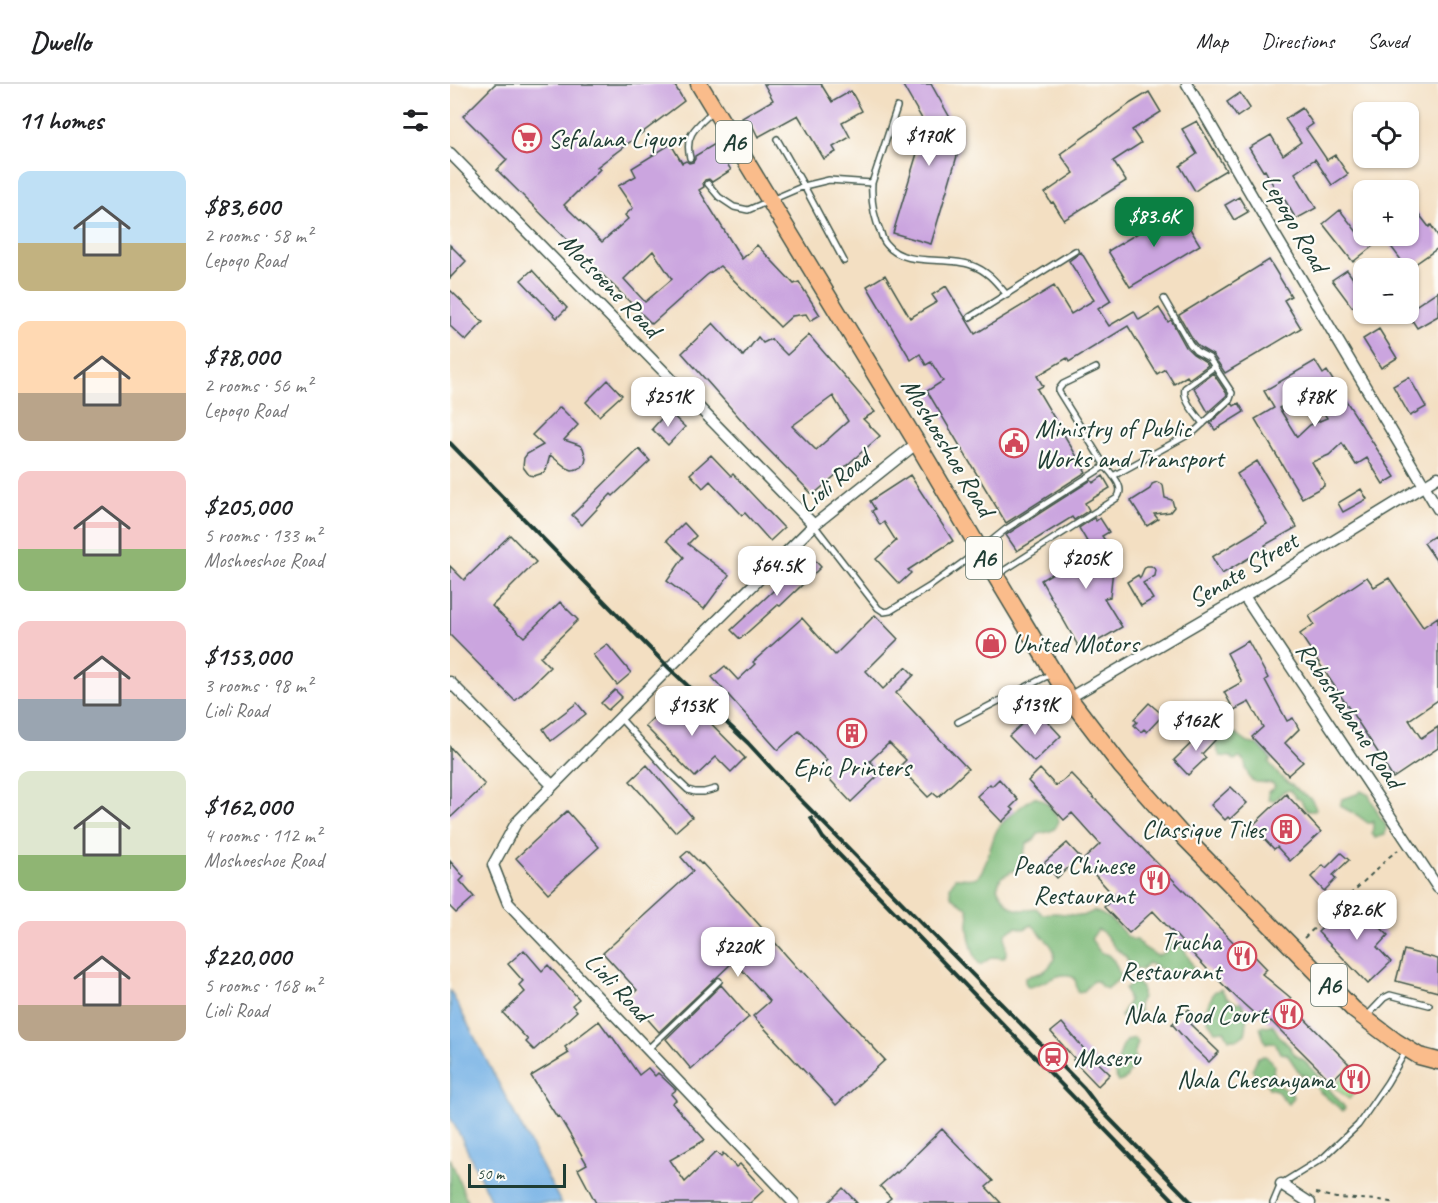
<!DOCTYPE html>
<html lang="en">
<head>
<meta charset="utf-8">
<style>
	:root { --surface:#fff; --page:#f2f2f2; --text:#202124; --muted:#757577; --line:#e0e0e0; --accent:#0b8043 }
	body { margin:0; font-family:Caveat,sans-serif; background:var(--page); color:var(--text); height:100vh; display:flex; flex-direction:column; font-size:22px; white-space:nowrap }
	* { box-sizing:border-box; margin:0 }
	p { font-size:20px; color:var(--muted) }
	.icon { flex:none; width:33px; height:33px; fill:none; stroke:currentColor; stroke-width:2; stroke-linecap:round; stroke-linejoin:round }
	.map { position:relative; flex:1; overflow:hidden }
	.panel { display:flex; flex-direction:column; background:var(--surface); width:450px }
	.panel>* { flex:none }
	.tools { position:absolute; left:903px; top:18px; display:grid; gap:12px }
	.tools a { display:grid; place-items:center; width:66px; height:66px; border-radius:12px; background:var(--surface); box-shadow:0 2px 4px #0004; font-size:30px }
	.scale { position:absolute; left:18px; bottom:15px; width:98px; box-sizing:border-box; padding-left:6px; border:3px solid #1f3d34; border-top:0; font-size:16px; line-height:21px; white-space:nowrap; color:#1f3d34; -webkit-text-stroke:4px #fdfcf7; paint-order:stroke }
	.price { position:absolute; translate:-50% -51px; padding:0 14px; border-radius:12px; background:#fff; color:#222; font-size:20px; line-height:39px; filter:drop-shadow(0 2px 3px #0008) }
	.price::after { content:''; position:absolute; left:50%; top:36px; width:18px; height:14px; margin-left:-9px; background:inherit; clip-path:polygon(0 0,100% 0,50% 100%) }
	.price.selected { background:var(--accent); color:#fff }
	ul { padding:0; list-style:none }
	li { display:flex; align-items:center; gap:18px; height:150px; padding:0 18px }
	li span { display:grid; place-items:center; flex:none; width:168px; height:120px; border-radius:12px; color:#555 }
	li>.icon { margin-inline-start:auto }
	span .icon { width:72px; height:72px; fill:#fffc; stroke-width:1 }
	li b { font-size:26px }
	h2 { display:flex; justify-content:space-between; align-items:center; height:72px; padding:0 18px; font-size:26px }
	header { display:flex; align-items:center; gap:36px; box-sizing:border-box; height:84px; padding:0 30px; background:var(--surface); border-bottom:2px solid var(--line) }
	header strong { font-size:28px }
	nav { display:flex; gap:33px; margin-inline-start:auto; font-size:21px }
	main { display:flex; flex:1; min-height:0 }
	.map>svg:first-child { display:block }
</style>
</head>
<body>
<header>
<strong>Dwello</strong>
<nav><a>Map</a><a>Directions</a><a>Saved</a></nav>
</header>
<main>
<section class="panel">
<h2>11 homes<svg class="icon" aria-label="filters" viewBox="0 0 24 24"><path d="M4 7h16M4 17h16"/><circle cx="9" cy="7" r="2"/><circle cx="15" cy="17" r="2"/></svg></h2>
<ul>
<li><span style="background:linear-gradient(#bfe0f5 60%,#c2b280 0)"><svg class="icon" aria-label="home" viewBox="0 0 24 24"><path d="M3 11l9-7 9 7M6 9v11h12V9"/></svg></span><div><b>$83,600</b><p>2 rooms · 58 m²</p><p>Lepoqo Road</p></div></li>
<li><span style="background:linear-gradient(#ffd9b3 60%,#b9a48a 0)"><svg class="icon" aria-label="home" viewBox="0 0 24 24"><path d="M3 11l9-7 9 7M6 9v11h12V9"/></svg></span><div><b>$78,000</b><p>2 rooms · 56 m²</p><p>Lepoqo Road</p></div></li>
<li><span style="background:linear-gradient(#f6c9c9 65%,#8fb573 0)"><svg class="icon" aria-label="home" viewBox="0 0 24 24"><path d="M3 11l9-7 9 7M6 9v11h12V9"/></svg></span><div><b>$205,000</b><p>5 rooms · 133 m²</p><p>Moshoeshoe Road</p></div></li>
<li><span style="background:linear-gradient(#f6c9c9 65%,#9aa5b1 0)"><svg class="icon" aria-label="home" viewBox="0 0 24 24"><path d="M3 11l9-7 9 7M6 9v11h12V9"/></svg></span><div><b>$153,000</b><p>3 rooms · 98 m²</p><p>Lioli Road</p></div></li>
<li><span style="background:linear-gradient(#dfe7d0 70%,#8fb573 0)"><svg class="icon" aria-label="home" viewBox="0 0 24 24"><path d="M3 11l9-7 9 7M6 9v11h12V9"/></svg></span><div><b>$162,000</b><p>4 rooms · 112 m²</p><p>Moshoeshoe Road</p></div></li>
<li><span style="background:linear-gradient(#f6c9c9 70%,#b9a48a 0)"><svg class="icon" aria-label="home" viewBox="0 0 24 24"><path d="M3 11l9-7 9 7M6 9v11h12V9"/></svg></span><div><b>$220,000</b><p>5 rooms · 168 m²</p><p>Lioli Road</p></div></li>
</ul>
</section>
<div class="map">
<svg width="988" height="1119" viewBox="0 0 988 1119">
	<rect width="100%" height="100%" fill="#fdfcf7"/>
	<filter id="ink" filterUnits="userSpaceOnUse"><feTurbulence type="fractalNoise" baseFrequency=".0167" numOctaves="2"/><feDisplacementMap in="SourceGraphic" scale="12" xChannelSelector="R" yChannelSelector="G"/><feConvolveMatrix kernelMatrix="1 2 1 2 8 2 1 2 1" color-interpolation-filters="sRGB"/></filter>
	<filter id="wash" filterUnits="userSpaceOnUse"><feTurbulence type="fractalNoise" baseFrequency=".008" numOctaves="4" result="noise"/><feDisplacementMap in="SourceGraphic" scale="24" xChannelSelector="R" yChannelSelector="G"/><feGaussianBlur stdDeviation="1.35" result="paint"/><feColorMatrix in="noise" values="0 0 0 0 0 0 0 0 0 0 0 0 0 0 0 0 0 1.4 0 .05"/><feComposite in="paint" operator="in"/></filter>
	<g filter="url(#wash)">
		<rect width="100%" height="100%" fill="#f3dfc2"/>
		<path fill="#a0dd92" stroke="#608d63" stroke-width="1.5" d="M902,981L917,993L899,1015L884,1003Z"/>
		<path fill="#80bc7c" stroke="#507c58" stroke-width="1.5" d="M775,645L780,646L798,659L809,661L821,675L819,678C825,690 841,701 852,709C855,711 858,713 861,715C863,718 864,721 866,724L865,727H857L853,721L851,716L846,714L840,706L834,707L825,716H819L818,708L823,705L825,702L822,699L805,698L800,695L796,685L795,678L790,674L784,676L781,673L770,672L765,661L772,653L771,648Z
			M911,707L919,711L930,733L935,739L936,742L935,751L925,754L922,749L924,737L921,739H918L907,731L890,722L892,715L907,710Z
			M584,713C595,715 604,727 609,736C605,749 600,747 588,750L585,755L576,760L573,776L567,785L551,793L547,804C559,823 562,830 586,824L592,830L606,829L633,832L644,827C652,830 659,834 665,839C673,846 676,856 687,856L693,863L707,872L714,869L720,861L725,858L734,865L744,884C728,895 715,887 698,879L692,886L680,882L676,873L665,864L655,850L648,845L641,855L650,868L658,871L664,877L669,888L670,894L657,905L651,902L647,897H643L634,907L628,908C626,904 627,898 624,894C614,883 590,903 578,903L575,898V894C581,890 591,891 597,885C608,875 606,865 596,856C591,851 587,845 582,841L574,845L567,843L557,848L555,852L556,870L554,874L542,873L530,881C523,872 519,855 518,843C517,837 521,830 517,824C513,820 506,816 501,812L500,803L505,794C512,793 522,797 528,792C536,786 541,758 546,748C551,737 574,720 584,713Z
			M686,898L692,904V913L688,921L690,930L689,935L679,937L670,932L679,917L675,904Z
			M771,905L777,914L786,919L791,918C797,927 798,939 795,950L788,955H779L774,946L765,947L758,937L755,927L764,908Z
			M822,940L830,953L840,963L845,971L854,976L859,982L863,986L892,1020L895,1024L893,1027L870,1008L855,991H851L837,970L830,969L825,959L819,958L816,959C813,954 812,949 810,943L814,942L817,943Z
			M684,954L688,958L684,971L686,978L679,988L676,995L669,998L665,991V986L673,961L678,956Z
			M815,972L821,976L824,982C821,994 829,1004 841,1008L843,1013L838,1020L826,1006L819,1004L814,994L808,993L802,986L808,973Z
			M0,1074L18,1119H0Z"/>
		<path fill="#73b0e5" stroke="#49768c" stroke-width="1.5" d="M0,906L111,1119H42L11,1053L0,1033Z"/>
		<g id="blocks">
			<path fill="#cba5df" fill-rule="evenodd" d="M45,0H224L234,17L147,83L150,85L114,121L152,158L178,135L175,131L183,124L168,102L186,92L182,84L221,60L232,79L236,77L239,79L243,78L245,75V72L265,60L281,86L262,98L259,95L255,96L253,99L254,103L249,106L292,175L307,161L344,200L349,198L370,231L360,237L356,230L342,232L330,243L270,182L257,191L202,240L47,86L57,76L13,32ZM203,167L222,195L195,218L174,195Z
				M314,0H371L382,18L401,7L412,27L392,38L400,53L383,63L386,68L374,75L348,31L308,53L302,41L297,43L292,34L323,16Z
				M452,0H481L512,55L481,160L443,149L471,56L487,61Z
				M699,8L711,28L682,46L691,59L663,77L676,97L614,136L603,118L601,119L595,109L624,89L610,70L681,19Z
				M790,9L800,24L787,33L777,18Z
				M852,24L863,40L856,45L877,76L885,71L898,90L882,101L865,75L845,89L866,124L846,135L832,111L829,112L815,86L813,87L799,64L821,51L833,71L851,58L835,35Z
				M747,37L776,86L754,99L755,100L745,107L730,82L747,70L732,45Z
				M789,113L798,128L784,136L775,121Z
				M958,116L979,143L981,141L988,152V164L958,185L957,184L934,153L903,178L873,140L890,126L910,152H958Z
				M728,125L750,161L680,203L658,167Z
				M0,161L16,177L0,194Z
				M631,168L661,217L648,225L659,242L684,227L689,236L709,224L718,238L721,236L736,263L743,270L756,278L758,281L739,295L737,292L724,300L715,285L707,290L678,242L619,278L617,274L587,292L593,302L587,305L636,388L556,439L477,307L493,297L481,278L476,281L470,270L461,276L417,202L435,191L460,234L487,218L482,211L496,202L525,250L604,202L621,230L644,216L619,177Z
				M819,176L841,212L834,216L851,244L775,289L763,271L749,263L744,257L729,231Z
				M82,186L117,224L107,234L71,196Z
				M897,186L914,210V215L902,223L882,196Z
				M0,206L33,238L16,257L0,242Z
				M988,207V232L967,244L958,230V227Z
				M263,239L293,272L308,253L313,259L321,255L337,271L359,251L425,328L413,335L430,352L363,411L311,358L232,269ZM383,312L398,337L366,366L342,342Z
				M929,245L947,274L931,284L913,255Z
				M865,277L873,290L877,287L945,393L933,400L917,374L906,381L892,359L879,371L862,378L874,398V402L852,414L805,335L824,324L814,307ZM859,306L877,334L860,341L847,353L829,324Z
				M763,289L777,310L776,312L758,328L744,304Z
				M959,293L976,323L960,332L943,302Z
				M158,296L172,311L149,332L136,318Z
				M782,319L784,322L789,319L794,328L765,346L760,339Z
				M110,323L128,341L114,356L129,361L133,364L136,374L135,379L132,383L127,385L122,386L117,384L100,371L96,386L93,389L84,392L79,391L73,383L74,374L77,370L93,361L82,351Z
				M218,327L235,343L218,361L202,345Z
				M189,365L200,377L163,412L161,410L132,441L122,431Z
				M261,371L281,392L283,390L334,444L320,457L295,429L292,431L260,397L253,404L240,390Z
				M807,377L847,443L815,461L816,464L772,490L762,473L817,440L787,390Z
				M460,391L503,457L458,486L461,489L449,500L426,475L446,457L434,438L430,441L422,427L425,425L420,417Z
				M653,392L660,404L635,419L639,426L624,436L622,433L567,467L556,451L641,396L643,399Z
				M707,398L713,401L715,414L722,416L724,423L720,428L704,430L708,435L697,442L681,417L700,405L702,400Z
				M911,405L917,415L893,428L888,419Z
				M644,434L646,437L650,434L659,448L652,452L664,470L657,474L663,485L660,513L654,514L672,543L631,567L591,496L642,466L629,444Z
				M234,439L246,452L238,460L279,491L254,525L217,497L234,473L217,456Z
				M60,451L86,478L42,522L74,553L110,518L128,536L90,573L100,583L65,617L0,551V482L14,496Z
				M984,452L988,458V479L974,459Z
				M361,472L371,483L330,522L328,521L290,555L281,546Z
				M697,482H701L706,486L705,492L693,499L703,515L691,522L677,498L688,491L690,494L694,485Z
				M917,493L924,503L939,494L973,543L988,533V616L959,636L971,654L988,643V664L943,694L932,677L933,676L850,550L864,540L859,532Z
				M425,531L448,555L416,587L433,605L456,583L464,591L446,609L518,685L488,713L483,709L478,713L449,683L456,676L439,659L420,677L431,689L401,718L369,684L377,676L349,647L328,666L262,593L275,582L288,596L305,580L303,578L352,534L385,571Z
				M798,557L818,594L815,596L837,637L843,634L849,645L835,659L853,678L838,691L802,653L813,643L799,618L784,626L774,608L792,598L777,569Z
				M157,560L181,589L167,601L143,571Z
				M165,606L172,613L158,626L151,619Z
				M230,608L295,674L281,688L266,673L245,693L195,642Z
				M127,619L136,630L101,657L93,645Z
				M699,619L713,631L697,648L694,645L691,648L684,641L687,638L684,635Z
				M587,626L611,652L584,678L559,652Z
				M758,643L768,653L752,670L756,674L738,691L724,676Z
				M0,663L35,701L0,734Z
				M197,681L242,733L225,748L180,697Z
				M590,685L606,702L621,690L787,862L791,858L817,885L812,890L841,914L838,918L899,980L881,997L821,937L819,939L809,929L807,932L788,915L758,886L703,827L679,849L654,823L665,813L632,777L650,760L622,729L614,736L578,697Z
				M549,695L568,716L561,723L564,726L552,738L527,712L540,700L542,702Z
				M781,703L797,719L780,735L778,733L775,736L761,721Z
				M836,710L871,748L840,777L827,763L824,765L802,742Z
				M117,727L149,763L98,809L66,774Z
				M617,759L630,773L607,794L594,779Z
				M238,767L251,780L252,779L287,817H288L351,888L352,886L435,976L386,1021L303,932L320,917L284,877L209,948L179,914L187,906L153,869L243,787L231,773Z
				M891,769L899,776L883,791L886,795L874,807L861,793L873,781L876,784Z
				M0,777L14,793L10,797L24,813L6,829L0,823Z
				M902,815L938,851L927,863L941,878L918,900L868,848Z
				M74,866L92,887L98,881L129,915L122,921L127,927L84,966L76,958L78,956L53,929L75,908L69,901L73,897L58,880Z
				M954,866L988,875V908L946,897Z
				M271,901L299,933L241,985L216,955Z
				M739,925L747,933L740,940L769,968L759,978L738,958L722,940Z
				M149,937L160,952L161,951L189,991L198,984L205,992L208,989L226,1006L221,1010L226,1016L222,1019L255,1056L220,1076L235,1098L266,1068L271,1073L273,1069L286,1083L290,1080L314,1106L300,1119H146L128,1085L137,1080L109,1032L107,1033L81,992L119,969L115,963Z
				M612,939L634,965L660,990L648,1002L623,976L625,975L601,948Z
				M492,1045L543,1097L536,1103L551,1119H435L441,1114L430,1102L446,1088L447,1089Z
				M393,1104L407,1119H378Z"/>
		</g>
	</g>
	<g filter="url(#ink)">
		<use href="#blocks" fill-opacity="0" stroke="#3f5549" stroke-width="1.5"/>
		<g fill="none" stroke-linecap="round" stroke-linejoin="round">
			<g stroke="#3f5549" stroke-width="8">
				<path id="lane" d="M447,23L422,99C421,115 424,134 431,149C432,153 434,158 437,161C454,183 497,172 521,181C538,187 546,198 557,211
					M327,55L354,102L394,177
					M240,74C234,51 246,43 262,28
					M258,100L269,113L284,123L298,126L354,102L379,96L422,99
					M520,233L625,167
					M753,340C746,330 732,316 735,304L765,282
					M663,392L745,347L780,315L782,309L759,274L746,267L740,260L714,215
					M364,441L428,524L434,528L440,527L479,503L530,466L556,445L655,382
					M547,491L667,414C676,403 662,391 655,382L609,308V305L613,300L646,284
					M170,634L219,688L238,706L245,708H254L265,705
					M508,638L603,589
					M916,933L934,914L940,911L979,921
					M197,966L269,897
					M823,1119L831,1100L873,1074L908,1041L937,999L957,965"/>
			</g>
			<g stroke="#3f5549" stroke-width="13">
				<path id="street" d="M737,0L812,129L988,425
					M0,69L364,441
					M794,512L988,804
					M0,598L102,701
					M619,614L794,512L988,393
					M831,1100L860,1119
					M344,1119L58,819L43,781L66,739L219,584L364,441L467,359"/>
			</g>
			<g stroke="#3f5549" stroke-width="19">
				<path id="primary" d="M249,0L467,359L530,466L619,614L671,682L733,752L904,926L945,957L969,972L988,977"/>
			</g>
			<path stroke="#3f5549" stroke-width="2" stroke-dasharray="4.5 4.5" stroke-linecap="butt" d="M854,854L926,786L939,773L948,766
				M866,1109L886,1114L930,1116L945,1119"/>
			<use href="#lane" stroke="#fff" stroke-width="5"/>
			<use href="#street" stroke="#fff" stroke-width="10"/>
			<use href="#primary" stroke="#fabc8b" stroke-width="16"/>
			<path stroke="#1f3d34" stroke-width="4" d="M0,359L219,584L298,659L348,713L634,1004L650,1025L742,1119
				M361,734L373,754L726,1119"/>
		</g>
	</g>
	<defs>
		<g id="supermarket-ring" transform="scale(1.5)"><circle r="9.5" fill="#fdfcf7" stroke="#d1495b" stroke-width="1.5"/><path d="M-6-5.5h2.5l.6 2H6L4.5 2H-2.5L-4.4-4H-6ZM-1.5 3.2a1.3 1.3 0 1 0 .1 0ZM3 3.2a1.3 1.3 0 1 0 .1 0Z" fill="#d1495b"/></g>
		<g id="civic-ring" transform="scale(1.5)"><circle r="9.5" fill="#fdfcf7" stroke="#d1495b" stroke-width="1.5"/><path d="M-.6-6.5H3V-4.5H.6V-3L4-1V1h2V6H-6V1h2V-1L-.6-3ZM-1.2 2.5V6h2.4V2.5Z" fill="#d1495b"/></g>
		<g id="shop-ring" transform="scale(1.5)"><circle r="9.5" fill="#fdfcf7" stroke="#d1495b" stroke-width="1.5"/><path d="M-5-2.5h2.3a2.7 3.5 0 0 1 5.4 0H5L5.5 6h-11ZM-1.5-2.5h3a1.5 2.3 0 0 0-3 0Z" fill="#d1495b"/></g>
		<g id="building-ring" transform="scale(1.5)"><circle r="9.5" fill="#fdfcf7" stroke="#d1495b" stroke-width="1.5"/><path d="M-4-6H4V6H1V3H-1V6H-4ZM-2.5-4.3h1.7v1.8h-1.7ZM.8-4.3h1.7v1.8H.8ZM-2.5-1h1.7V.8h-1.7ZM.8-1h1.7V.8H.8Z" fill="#d1495b"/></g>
		<g id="restaurant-ring" transform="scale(1.5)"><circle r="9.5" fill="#fdfcf7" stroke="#d1495b" stroke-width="1.5"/><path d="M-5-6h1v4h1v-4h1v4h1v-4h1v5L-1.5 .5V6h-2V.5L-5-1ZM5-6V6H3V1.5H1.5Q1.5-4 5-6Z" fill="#d1495b"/></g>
		<g id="station-ring" transform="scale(1.5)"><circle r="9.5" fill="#fdfcf7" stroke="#d1495b" stroke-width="1.5"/><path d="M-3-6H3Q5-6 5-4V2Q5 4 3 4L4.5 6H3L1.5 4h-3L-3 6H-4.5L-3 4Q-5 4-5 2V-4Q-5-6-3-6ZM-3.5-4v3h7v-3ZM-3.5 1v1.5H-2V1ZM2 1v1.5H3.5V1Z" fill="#d1495b"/></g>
	</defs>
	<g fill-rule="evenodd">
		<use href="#supermarket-ring" x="77" y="54"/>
		<use href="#civic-ring" x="564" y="359"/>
		<use href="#shop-ring" x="541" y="559"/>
		<use href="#building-ring" x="402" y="649"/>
		<use href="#building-ring" x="836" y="745"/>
		<use href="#restaurant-ring" x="705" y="796"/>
		<use href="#restaurant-ring" x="792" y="872"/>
		<use href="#restaurant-ring" x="838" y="930"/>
		<use href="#station-ring" x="603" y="973"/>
		<use href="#restaurant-ring" x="905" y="995"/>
	</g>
	<g text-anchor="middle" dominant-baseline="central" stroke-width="4.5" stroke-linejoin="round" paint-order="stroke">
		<g fill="#fdfcf7" stroke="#62766e" stroke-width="1.5">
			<rect x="266" y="37" width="36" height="42" rx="4.5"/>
			<rect x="516" y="453" width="36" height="42" rx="4.5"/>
			<rect x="861" y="880" width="36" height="42" rx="4.5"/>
		</g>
		<g font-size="24" font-weight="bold" fill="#1f3d34">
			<text x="284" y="58">A6</text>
			<text x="534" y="474">A6</text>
			<text x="879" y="901">A6</text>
		</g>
		<g font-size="26" fill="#1f3d34" stroke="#fdfcf7" text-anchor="end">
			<text x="98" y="54" text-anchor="start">Sefalana Liquor</text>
			<text x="585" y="344" text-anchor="start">Ministry of Public<tspan x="585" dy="30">Works and Transport</tspan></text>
			<text x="562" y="559" text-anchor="start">United Motors</text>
			<text x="402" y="683" text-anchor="middle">Epic Printers</text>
			<text x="815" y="745">Classique Tiles</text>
			<text x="684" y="781">Peace Chinese<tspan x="684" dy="30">Restaurant</tspan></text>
			<text x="771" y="857">Trucha<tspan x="771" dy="30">Restaurant</tspan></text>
			<text x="817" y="930">Nala Food Court</text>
			<text x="624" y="973" text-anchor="start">Maseru</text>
			<text x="884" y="995">Nala Chesanyama</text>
		</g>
		<g font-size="26" fill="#1f3d34" stroke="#fdfcf7">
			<text transform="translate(845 139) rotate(60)">Lepoqo Road</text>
			<text transform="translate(160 201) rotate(46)">Motsoene Road</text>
			<text transform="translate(498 363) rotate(59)">Moshoeshoe Road</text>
			<text transform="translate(384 397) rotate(-39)">Lioli Road</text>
			<text transform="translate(793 486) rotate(-31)">Senate Street</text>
			<text transform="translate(900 631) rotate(56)">Raboshabane Road</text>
			<text transform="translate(168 903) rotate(47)">Lioli Road</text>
		</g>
	</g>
</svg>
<div class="tools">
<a><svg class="icon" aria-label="locate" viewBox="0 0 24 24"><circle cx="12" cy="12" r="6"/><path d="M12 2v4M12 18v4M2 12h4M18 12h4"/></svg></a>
<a>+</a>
<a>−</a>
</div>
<div class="scale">50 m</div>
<b class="price" style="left:479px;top:83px">$170K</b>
<b class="price selected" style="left:704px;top:164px">$83.6K</b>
<b class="price" style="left:218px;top:344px">$251K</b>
<b class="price" style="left:865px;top:344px">$78K</b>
<b class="price" style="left:636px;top:506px">$205K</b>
<b class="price" style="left:327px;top:513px">$64.5K</b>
<b class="price" style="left:585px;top:652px">$139K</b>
<b class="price" style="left:242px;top:653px">$153K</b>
<b class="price" style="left:746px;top:668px">$162K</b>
<b class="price" style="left:907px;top:857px">$82.6K</b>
<b class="price" style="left:288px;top:894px">$220K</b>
</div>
</main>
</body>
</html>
